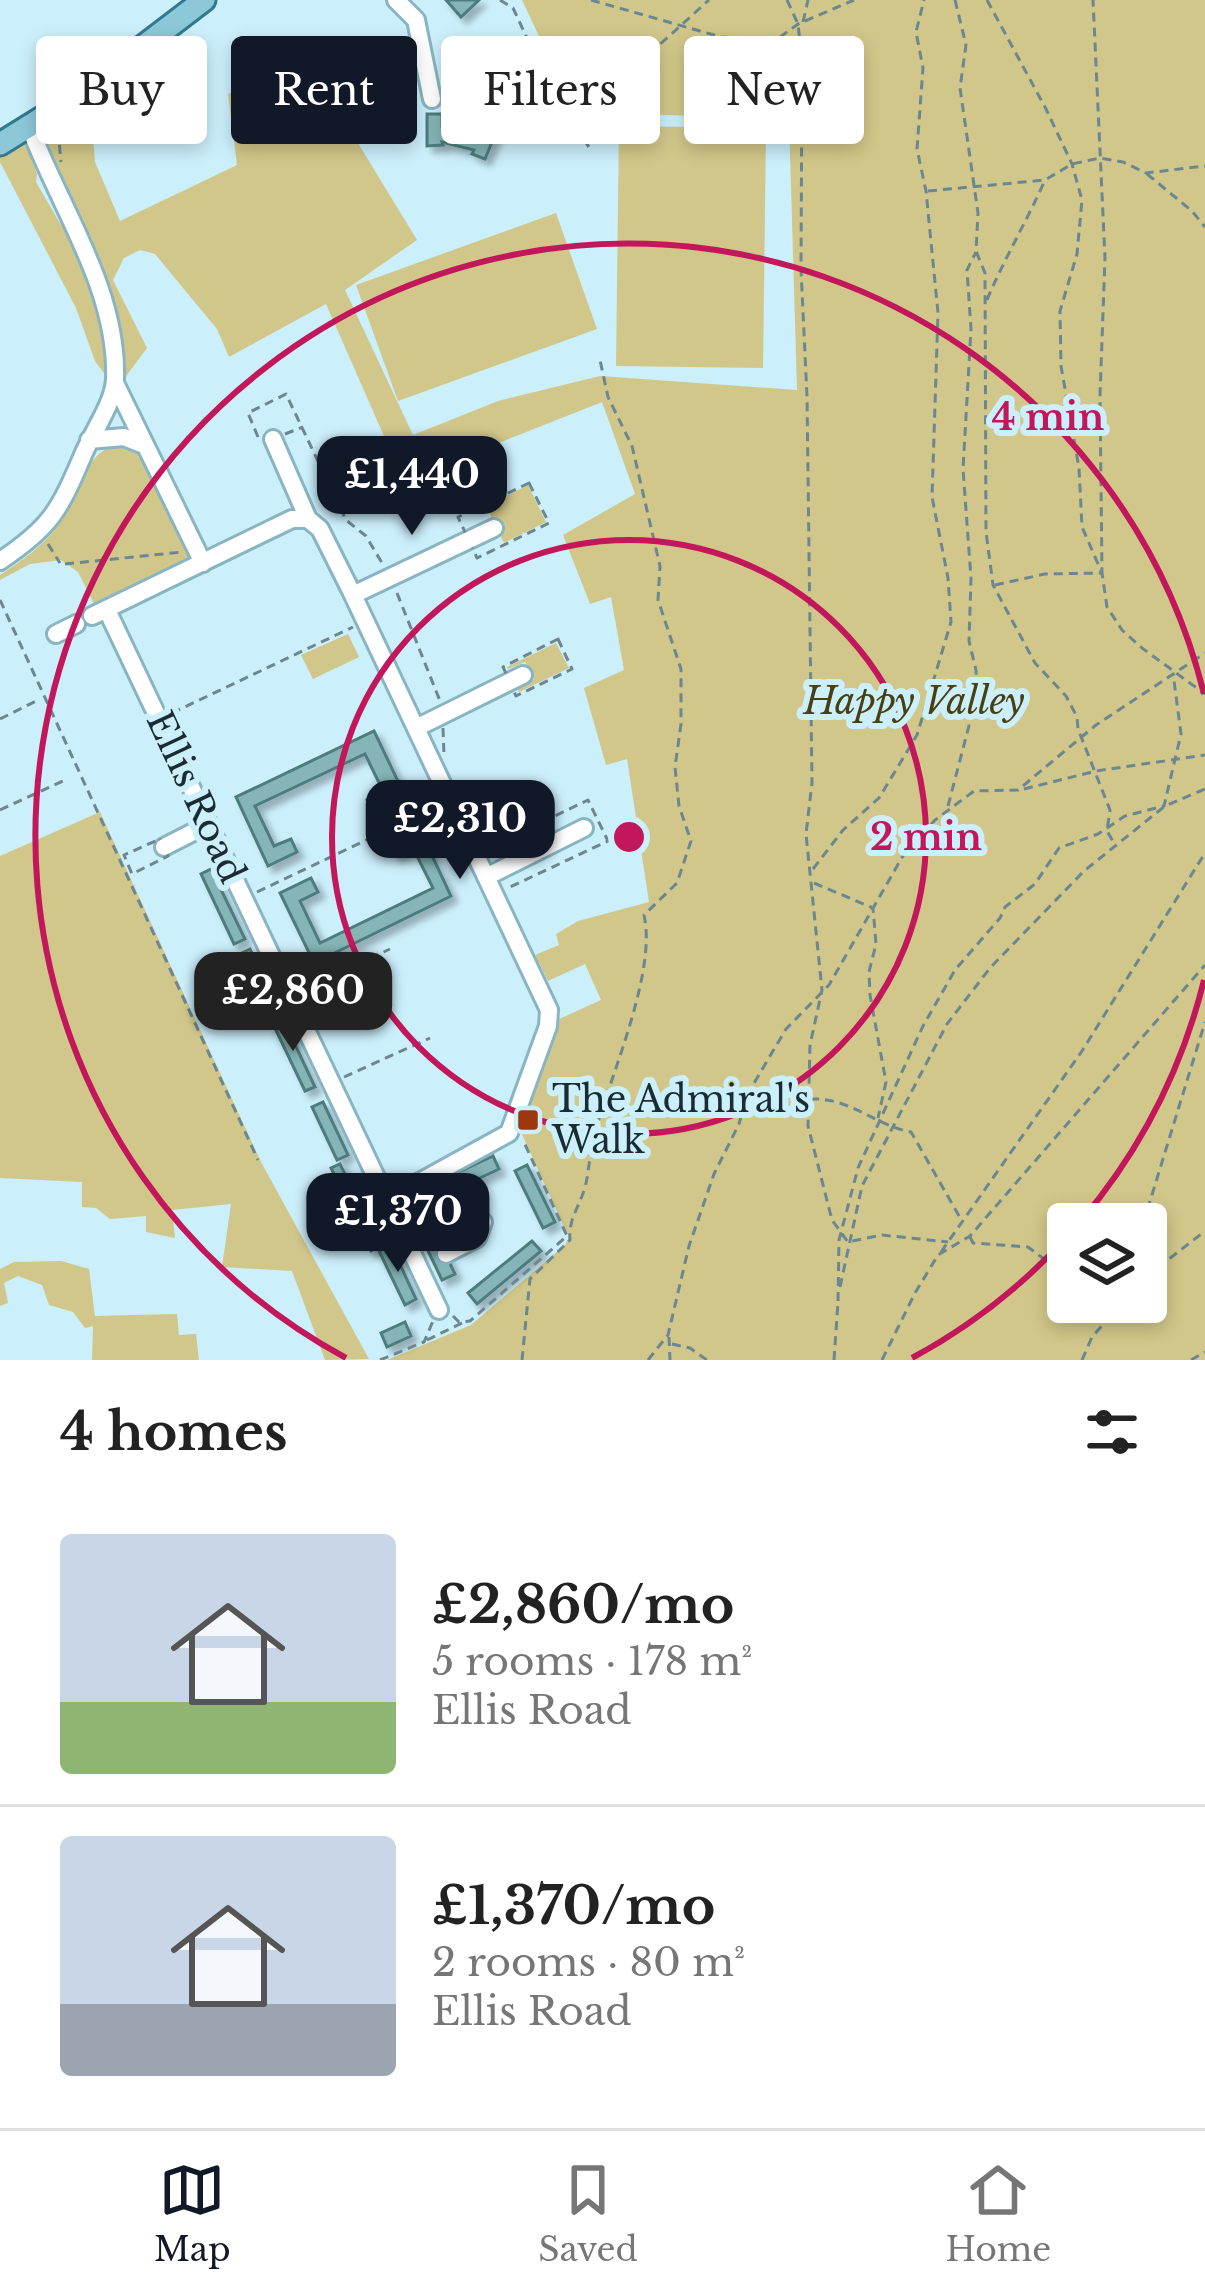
<!DOCTYPE html>
<html lang="en">
<head>
<meta charset="utf-8">
<style>
	:root { --surface:#fff; --page:#f2f2f2; --text:#222; --muted:#767676; --line:#e0e0e0; --accent:#111827 }
	body { margin:0; font-family:"Libre Baskerville",serif; background:var(--page); color:var(--text); height:100vh; display:flex; flex-direction:column; font-size:45px; white-space:nowrap }
	* { box-sizing:border-box; margin:0 }
	p { font-size:39px; color:var(--muted) }
	.icon { flex:none; width:66px; height:66px; fill:none; stroke:currentColor; stroke-width:2; stroke-linecap:round; stroke-linejoin:round }
	.map { position:relative; height:1360px; overflow:hidden }
	.panel { display:flex; flex-direction:column; background:var(--surface); flex:1 }
	.panel>* { flex:none }
	.banner { position:absolute; left:36px; top:36px; width:1134px; height:108px; display:flex; gap:24px }
	.fabs { position:absolute; left:1047px; top:1203px; display:grid; gap:24px }
	.fabs a { display:grid; place-items:center; width:120px; height:120px; border-radius:12px; background:var(--surface); box-shadow:0 6px 18px #0003; font-size:60px }
	.price { position:absolute; translate:-50% -102px; padding:0 27px; border-radius:24px; background:var(--accent); color:#fff; font-size:39px; line-height:78px; filter:drop-shadow(0 3px 6px #0008) }
	.price::after { content:''; position:absolute; left:50%; top:72px; width:36px; height:27px; margin-left:-18px; background:inherit; clip-path:polygon(0 0,100% 0,50% 100%) }
	.price.selected { background:#222; color:#fff }
	ul { padding:0; list-style:none }
	li { display:flex; align-items:center; gap:36px; height:300px; padding:0 60px }
	li+li { border-top:3px solid var(--line) }
	li span { display:grid; place-items:center; flex:none; width:336px; height:240px; border-radius:12px; color:#555 }
	li>.icon { margin-inline-start:auto }
	span .icon { width:144px; height:144px; fill:#fffc; stroke-width:1 }
	li b { font-size:51px }
	h2 { display:flex; justify-content:space-between; align-items:center; height:144px; padding:0 60px; font-size:51px }
	.tag { padding:0 42px; border-radius:12px; background:var(--surface); box-shadow:0 6px 18px #0003; font-size:42px; line-height:108px }
	.tag.selected { background:var(--accent); color:#fff }
	.menu { display:flex; justify-content:space-around; align-items:center; height:168px; border-top:3px solid var(--line); background:var(--surface); font-size:33px; color:var(--muted) }
	.menu a { display:grid; justify-items:center; gap:6px }
	.menu .selected { color:var(--accent) }
	.map>svg:first-child { display:block }
</style>
</head>
<body>
<div class="map">
<svg width="1205" height="1360" viewBox="0 0 1205 1360">
	<defs>
		<filter id="shadow"><feDropShadow dx="6" dy="6" stdDeviation="3" flood-color="#0004"/></filter>
	</defs>
	<rect width="100%" height="100%" fill="#cbeffb"/>
	<path fill="#d1c78a" fill-rule="evenodd" d="M522,0H1205V1360H387L471,1325L565,1245L569,1237L519,1128L557,1020L601,1000L585,964L548,981L535,955L559,945L556,934L578,921L649,902L627,759L606,765L584,688L624,670L611,597L590,604L563,535L635,494L602,402L463,457L398,468L326,304L229,357L217,329L155,254L140,250L124,258L113,280L147,348L124,379L110,298L38,129L90,100L95,162L120,221L237,165L228,94L305,56L417,240L345,290L413,435L498,401L600,376L797,390L789,118L581,113L561,83ZM1068,1224H1146V1302H1068Z
		M619,126L766,128L763,368L616,366Z
		M20,142L26,145L37,174L36,182L61,225L68,228L99,305L110,381L95,361L76,308L0,162V154Z
		M556,213L597,329L398,401L356,285Z
		M115,445L141,454L190,551L189,562L96,608L78,572L61,560L30,564L0,580V575C23,560 43,546 59,524C77,499 82,455 115,445Z
		M528,485L546,522L504,543L486,506Z
		M348,634L359,657L313,679L301,655Z
		M556,643L569,668L519,692L517,688L534,679L525,662L508,669L507,667Z
		M100,812L261,1162L369,1359L325,1360L292,1271L222,1267L231,1204L172,1210L175,1238L146,1232V1216L110,1219L96,1208L82,1207V1182L0,1178V856Z
		M61,1261L89,1269L95,1316L177,1314L179,1335L196,1334L199,1360H92L93,1326L85,1328L73,1312L49,1305L42,1285L18,1276L4,1283L8,1303L0,1306V1269L14,1262Z"/>
	<path fill="#85b5b7" stroke="#4e7c7e" stroke-width="3" filter="url(#shadow)" d="M446,0H479L461,17Z
		M427,114H442V126L480,134L485,124L497,130L485,159L472,154L474,150L442,142L443,145L427,146Z
		M374,731L407,800L374,815L367,800L384,793L365,754L255,806L274,846L291,839L297,852L268,866L236,797Z
		M419,828L451,896L314,963L280,893L311,878L318,892L300,901L320,943L433,888L413,848L395,856L389,842Z
		M211,869L245,939L234,944L201,874Z
		M250,949L277,1007L267,1011L240,954Z
		M282,1017L315,1087L305,1091L272,1022Z
		M323,1102L348,1155L337,1160L312,1107Z
		M493,1156L499,1169L452,1191L446,1178Z
		M340,1164L380,1246L371,1251L331,1168Z
		M527,1165L555,1222L543,1228L515,1171Z
		M441,1186L447,1199L423,1210L417,1196Z
		M434,1230L455,1274L442,1280L421,1236Z
		M532,1241L541,1251L477,1304L468,1293Z
		M391,1245L416,1299L405,1305L379,1251Z
		M405,1322L411,1336L387,1347L381,1333Z"/>
	<g fill="none" stroke-linecap="round" stroke-linejoin="round">
		<g stroke="#89b5c2" stroke-width="22">
			<path id="minor" d="M396,0L416,20L432,99
				M115,383L203,563
				M273,439L308,519L320,529L353,595L549,1010L548,1026L509,1133L387,1200
				M89,440L124,437L144,445
				M0,561C51,527 59,511 83,455C92,433 114,403 115,379C118,290 60,208 30,128
				M353,595L494,528
				M107,610L439,1310
				M92,616L292,519H308
				M56,634L76,624
				M416,728L523,675
				M164,847L209,824
				M486,877L584,828
				M446,1254L477,1238L483,1222"/>
		</g>
		<g stroke="#33798d" stroke-width="27">
			<path id="major" d="M0,144L82,93L204,0"/>
		</g>
		<path stroke="#6c878f" stroke-width="3" stroke-dasharray="9 6" stroke-linecap="butt" d="M500,0L513,8L554,96L591,150
			M591,0L721,37L776,40L798,24L854,0
			M787,0L798,24L802,62L801,269L807,397L812,783L806,834L822,990L810,1045L808,1126L832,1220L848,1242L882,1235L948,1242
			M955,0L966,45L960,88L978,213L976,251L985,273L986,532L993,585L1035,663L1066,696L1077,717L1078,729L1110,810L1107,831L1115,845
			M987,0L1046,109L1072,164L1082,200L1077,254L1060,311L1061,366L1079,468L1082,527L1102,573L1107,607L1122,630L1142,648L1205,694
			M803,22L808,0
			M609,124L603,102L625,76L709,0
			M58,130L61,162
			M1147,174L1192,211L1205,227
			M928,191L1045,180L1072,164L1100,158L1123,162L1146,173L1205,166
			M987,300C1004,259 1027,221 1045,180
			M285,434L303,427
			M258,437L248,413L286,394L346,520L366,536L382,563
			M529,483L549,523L477,558L458,517Z
			M48,544L60,563
			M65,564L182,552
			M995,585L1045,574L1102,573L1100,395L1105,258L1093,0
			M397,593L440,701
			M0,600L258,1160
			M558,639L572,669L516,696L503,667Z
			M172,713L353,627
			M0,719L36,701
			M443,728L444,755
			M1024,789L1096,771L1205,755
			M948,806L977,695L976,670L969,641L971,578L963,469L971,329L967,270L976,252
			M0,810L63,781
			M160,839L168,856L132,874L124,855Z
			M488,848L588,800L608,841L508,888
			M813,869L843,830L879,798L917,735L951,622L948,578L932,497L938,313L926,191L917,149L923,68L916,32L924,0
			M814,883L873,908L876,944L869,972L870,995L886,1082L878,1118
			M257,892L438,806
			M302,990L390,949
			M344,1077L430,1038
			M810,1099C850,1097 874,1125 911,1132L962,1221
			M1143,1224L1205,1022
			M970,1237L973,1243L1028,1247L1068,1277
			M941,1252L1082,1051L1205,853
			M1146,1277L1205,1231
			M840,1287L862,1186L947,1024L990,968L1084,871L1165,806L1205,789
			M838,1301L839,1240L858,1168L923,1026L955,970L1000,918L1005,907L1035,884L1059,848L1098,834L1125,816L1164,806L1181,734L1173,673
			M453,1316L459,1322L470,1321L567,1236L523,1140
			M1109,1317L1115,1302
			M669,1337L670,1360
			M427,1340L462,1323
			M672,1344L690,1348L707,1360
			M380,1360L424,1342L433,1321
			M522,1360L530,1279L570,1240C568,1219 580,1206 585,1187C590,1169 589,1150 595,1132C611,1075 657,971 644,915L677,883L691,841L679,806L675,767L681,724V669L658,600L660,566L632,446L608,397L600,360
			M648,1360L668,1335L689,1246L714,1174L739,1124L747,1095L786,1029L829,985L904,854L935,820L974,791L1018,790L1096,725L1205,653
			M834,1360L838,1302
			M882,1360L915,1293L938,1255L970,1236L1205,965
			M1082,1360L1092,1337L1123,1302
			M1191,1360L1205,1352"/>
		<use href="#minor" stroke="#fff" stroke-width="16"/>
		<use href="#major" stroke="#8cc8d8" stroke-width="21"/>
	</g>
	<g fill="none" stroke="#c2185b" stroke-width="6">
		<circle cx="629" cy="837" r="297"/>
		<path d="M1204 980A593 593 0 0 1 1080 1222M1066 1238A593 593 0 0 1 912 1358M346 1358A593 593 0 1 1 1204 694"/>
	</g>
	<rect fill="#9c370d" stroke="#cbeffb" stroke-width="4.5" x="516" y="1108" width="24" height="24" rx="6"/>
	<g text-anchor="middle" dominant-baseline="central" stroke-width="12" stroke-linejoin="round" paint-order="stroke">
		<g font-size="36" font-style="italic" fill="#494012" stroke="#cbeffb">
			<text x="914" y="701">Happy Valley</text>
		</g>
		<g font-size="36" fill="#1a2c31" stroke="#cbeffb">
			<text transform="translate(196 797) rotate(65)">Ellis Road</text>
		</g>
		<g font-size="36" fill="#1a2c31" stroke="#cbeffb" text-anchor="start">
			<text x="552" y="1099">The Admiral's<tspan x="552" dy="41">Walk</tspan></text>
		</g>
	</g>
	<circle cx="629" cy="837" r="18" fill="#c2185b" stroke="#cbeffb" stroke-width="6"/>
	<g font-size="36" text-anchor="middle" font-weight="bold" fill="#c2185b" stroke="#cbeffb" stroke-width="12" stroke-linejoin="round" paint-order="stroke">
		<text x="1048" y="430">4 min</text>
		<text x="926" y="850">2 min</text>
	</g>
</svg>
<div class="fabs">
<a><svg class="icon" aria-label="layers" viewBox="0 0 24 24"><path d="M12 4l9 5-9 5-9-5zM3 14l9 5 9-5"/></svg></a>
</div>
<b class="price" style="left:412px;top:538px">£1,440</b>
<b class="price" style="left:460px;top:882px">£2,310</b>
<b class="price selected" style="left:293px;top:1054px">£2,860</b>
<b class="price" style="left:398px;top:1275px">£1,370</b>
<div class="banner">
<a class="tag">Buy</a>
<a class="tag selected">Rent</a>
<a class="tag">Filters</a>
<a class="tag">New</a>
</div>
</div>
<section class="panel">
<h2>4 homes<svg class="icon" aria-label="filters" viewBox="0 0 24 24"><path d="M4 7h16M4 17h16"/><circle cx="9" cy="7" r="2"/><circle cx="15" cy="17" r="2"/></svg></h2>
<ul>
<li><span style="background:linear-gradient(#c9d6e8 70%,#8fb573 0)"><svg class="icon" aria-label="home" viewBox="0 0 24 24"><path d="M3 11l9-7 9 7M6 9v11h12V9"/></svg></span><div><b>£2,860/mo</b><p>5 rooms · 178 m²</p><p>Ellis Road</p></div></li>
<li><span style="background:linear-gradient(#c9d6e8 70%,#9aa5b1 0)"><svg class="icon" aria-label="home" viewBox="0 0 24 24"><path d="M3 11l9-7 9 7M6 9v11h12V9"/></svg></span><div><b>£1,370/mo</b><p>2 rooms · 80 m²</p><p>Ellis Road</p></div></li>
</ul>
</section>
<nav class="menu">
<a class="selected"><svg class="icon" aria-label="map" viewBox="0 0 24 24"><path d="M3 6l6-2 6 2 6-2v14l-6 2-6-2-6 2zM9 4v14M15 6v14"/></svg>Map</a>
<a><svg class="icon" aria-label="saved" viewBox="0 0 24 24"><path d="M7 4h10v16l-5-4-5 4z"/></svg>Saved</a>
<a><svg class="icon" aria-label="home" viewBox="0 0 24 24"><path d="M3 11l9-7 9 7M6 9v11h12V9"/></svg>Home</a>
</nav>
</body>
</html>
